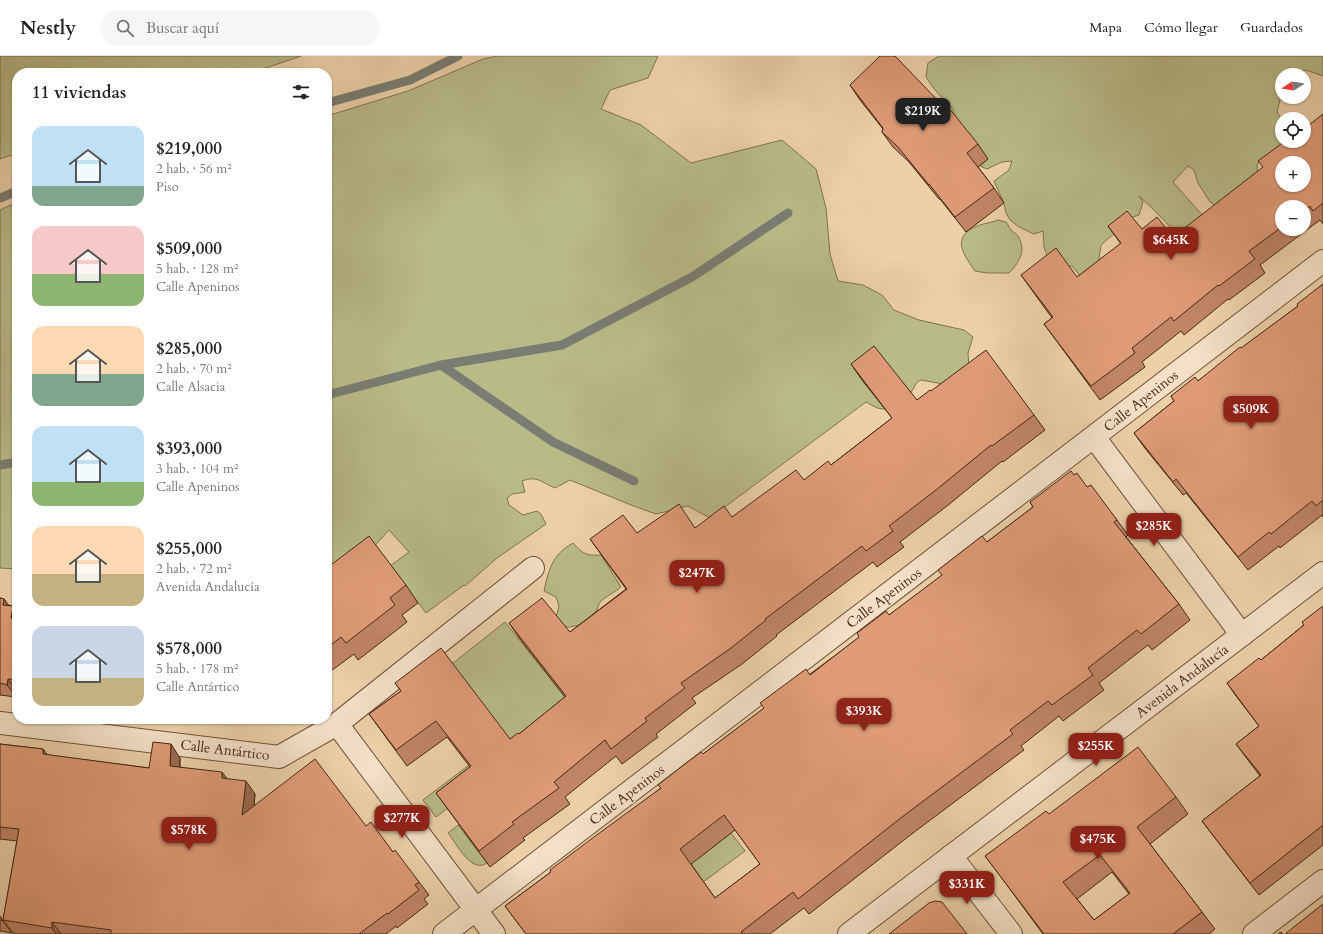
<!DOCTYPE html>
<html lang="es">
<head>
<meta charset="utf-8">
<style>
	:root { --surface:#fff; --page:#f6f6f6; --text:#222; --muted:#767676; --line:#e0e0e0; --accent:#8f2418 }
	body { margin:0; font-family:Cardo,serif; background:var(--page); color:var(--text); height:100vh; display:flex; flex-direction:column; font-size:15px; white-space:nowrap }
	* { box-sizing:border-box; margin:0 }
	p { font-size:13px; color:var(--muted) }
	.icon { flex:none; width:22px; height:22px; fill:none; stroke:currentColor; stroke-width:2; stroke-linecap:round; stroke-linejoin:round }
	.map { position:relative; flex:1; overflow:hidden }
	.details { position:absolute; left:12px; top:12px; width:320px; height:656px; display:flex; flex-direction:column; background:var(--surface); border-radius:16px; box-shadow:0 1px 3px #0004 }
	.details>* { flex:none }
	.needle { width:26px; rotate:258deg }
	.tools { position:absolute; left:1275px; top:12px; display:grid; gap:8px }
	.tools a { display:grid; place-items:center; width:36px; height:36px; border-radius:50%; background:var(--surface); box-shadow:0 1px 3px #0004; font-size:20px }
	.price { position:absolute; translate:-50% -34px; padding:0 9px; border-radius:8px; background:var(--accent); color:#fff; font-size:13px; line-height:26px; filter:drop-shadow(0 1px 2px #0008) }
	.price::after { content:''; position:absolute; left:50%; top:24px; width:12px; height:9px; margin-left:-6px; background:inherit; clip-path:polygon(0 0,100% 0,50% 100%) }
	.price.current { background:#222; color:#fff }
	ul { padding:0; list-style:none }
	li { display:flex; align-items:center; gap:12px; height:100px; padding:0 20px }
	li span { display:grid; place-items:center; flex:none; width:112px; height:80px; border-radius:12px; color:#555 }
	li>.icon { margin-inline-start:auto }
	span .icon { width:48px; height:48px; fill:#fffc; stroke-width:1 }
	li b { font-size:17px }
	h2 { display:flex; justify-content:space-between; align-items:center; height:48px; padding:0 20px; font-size:17px }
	header { display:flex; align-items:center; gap:24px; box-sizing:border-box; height:56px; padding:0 20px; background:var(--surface); border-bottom:1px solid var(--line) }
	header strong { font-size:19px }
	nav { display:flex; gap:22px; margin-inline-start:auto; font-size:14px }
	.search { width:280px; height:36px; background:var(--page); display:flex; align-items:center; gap:10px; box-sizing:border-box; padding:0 14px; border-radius:22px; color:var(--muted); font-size:15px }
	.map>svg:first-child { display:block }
</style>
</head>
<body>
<header>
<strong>Nestly</strong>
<div class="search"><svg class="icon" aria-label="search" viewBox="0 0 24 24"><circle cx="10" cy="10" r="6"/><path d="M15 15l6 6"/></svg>Buscar aquí</div>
<nav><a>Mapa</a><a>Cómo llegar</a><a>Guardados</a></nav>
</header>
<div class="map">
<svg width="1323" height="878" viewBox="0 0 1323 878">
	<rect width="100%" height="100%" fill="#ecd0a9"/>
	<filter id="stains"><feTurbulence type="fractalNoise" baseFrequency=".005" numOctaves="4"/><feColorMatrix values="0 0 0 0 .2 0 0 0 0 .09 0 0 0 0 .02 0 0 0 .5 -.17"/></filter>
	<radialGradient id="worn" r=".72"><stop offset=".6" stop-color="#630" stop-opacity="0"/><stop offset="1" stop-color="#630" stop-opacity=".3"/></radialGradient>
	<path fill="#b8bb88" stroke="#80724e" d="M0,0H301L251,17H17V97L0,103Z
		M497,0H658L648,22L610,34L601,53L641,69L691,107L782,84L816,113L826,152L830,198L838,225L863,229L882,239L894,254L919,264L964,274L973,281L968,297L969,313L943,328L921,324L917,326L908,342L890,354L877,352L866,346L710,462L688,450L656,458L631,449L570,424L555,432C542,427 538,419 522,425L525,436L512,438L507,442L509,449L523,459L537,455L541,458L546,468L497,502L465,530L464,529L426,557L390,510L409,496L389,474L370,495L327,527V60L408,35L483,3Z
		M939,0H1323V20L1306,14L1298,18L1282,19V36L1277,56L1282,64L1283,88L1257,108L1258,127L1224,155L1210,146L1198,127L1194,114L1188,110L1173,126L1204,161L1179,180L1157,157L1139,140L1143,146L1139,159L1121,165L1117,175L1101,189L1098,210L1086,227L1072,210L1060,211L1049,205L1044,191L1043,175L1034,178L1019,171L1010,164L1006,157L1004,147L994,125L1009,114L1012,105L1002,106L987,113L980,110L988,103L958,66L952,52L935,34L926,21L928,7Z
		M17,146V513L0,512V154Z
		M998,164L1006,166C1008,168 1009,172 1011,174C1013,176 1016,177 1018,180C1027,194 1019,207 1009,217H987L975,215C960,194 951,178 983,168C988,167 993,166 998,164Z
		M573,487C583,498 586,500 601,499L621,531C615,536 605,541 600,546C598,549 598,553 596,555C589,566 576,572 564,571L556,562L559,550L556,541L544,535C549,513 552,499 573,487Z
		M505,566L565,641L482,726L436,761L423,744L469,709L452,608Z
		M656,760L698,803L731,777L745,795L703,826Z
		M458,769L487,807C471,818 457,788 448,777Z"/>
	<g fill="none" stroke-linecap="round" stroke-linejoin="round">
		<path stroke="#797d72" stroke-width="9" d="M327,47L410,24L458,0
			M0,142L17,135
			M441,309L553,386L634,425
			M327,339L441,309L562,289L692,221L788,157
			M0,409L17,406"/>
		<g stroke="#705239" stroke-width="24">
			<path id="minor" d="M1094,381L1242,579
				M0,667L279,701L337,668L533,512
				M337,668L494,878
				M951,800L1011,878
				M444,878L1323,205
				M1254,878L1323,825"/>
		</g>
		<g stroke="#705239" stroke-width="24">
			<path id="tertiary" d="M849,878L1323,517"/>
		</g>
		<use href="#minor" stroke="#f3e0c7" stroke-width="22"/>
		<use href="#tertiary" stroke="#f3e0c7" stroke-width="22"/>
	</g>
	<path fill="#c08566" stroke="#472814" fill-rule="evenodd" d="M850,29L978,88L988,103L978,111L994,132L1004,147L966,176L940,143H939L909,106L893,91L882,76L883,73L860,44Z
		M1323,58V168L1320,164L1260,209L1265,217L1229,244L1228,243L1184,279L1181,275L1142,306L1145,311L1100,344L1044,268L1052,262L1021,219L1077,221L1121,188L1108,170L1142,173L1173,181L1304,85ZM1282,151H1304V173H1282Z
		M1323,228V461L1322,459L1280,492L1279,490L1248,514L1186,437L1183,439L1144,391L1134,377L1174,345L1171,340L1198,325L1298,250Z
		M851,308L917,344L931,335L1034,359L1045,374L1003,406L1002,405L947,450L900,486L904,491L877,511L873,506L776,579L777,580L742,608L692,642L696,647L656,678L658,681L622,708L616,700L565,741L570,748L523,782L525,784L490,811L436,737L470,711L447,681L407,710L369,658L401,635L395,627L510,683L519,678L565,641L520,583L509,567L570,576L626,533L590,483L637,477L696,472L732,461L804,424L831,409L892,362L862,324Z
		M1074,419L1087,431L1117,464L1128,479L1126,481L1179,548L1190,564L1152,594L1148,589L1099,627L1104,634L1063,665L1059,660L1021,690L1024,694L913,777L809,858L804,852L770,878H526L505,850L551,816L661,732L703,698L987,486L1033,451L1030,446ZM735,774L760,808L715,842L691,808Z
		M327,512L406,529L418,547L402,559L407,566L358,604L354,598L327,618Z
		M0,542L4,543L8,549L13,550L17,556V636L16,641L0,639Z
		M1323,550V789L1259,839L1211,777L1202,765L1260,720L1236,688L1259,670L1236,640L1227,627L1261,604L1304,569Z
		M207,663H237L225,666Z
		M0,688L43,693L47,699L149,712L180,702V711L227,723L255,738L254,750L366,770L393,796L419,826L429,839L424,843L428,848L397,872L396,870L386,878H18L13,877L3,864L17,785L0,783Z
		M1176,741L1188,758L1150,788L1215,873L1209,878H1043L998,817L985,800L1049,758ZM1112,816L1129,838L1094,864L1077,843Z
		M0,860L3,865L12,877L0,875Z"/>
	<path fill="#9c6c53" stroke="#472814" d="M4,543L12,554L13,550L17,556V570L3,549Z
		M8,623L17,636L16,641L7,629Z
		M171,688L180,702L179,724L170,710Z
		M43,693L53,706L43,698Z
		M222,716L232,729L222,722Z
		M246,725L255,738L252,772L242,759Z
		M52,866L61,878H56L52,872Z"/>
	<path fill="#df9b77" stroke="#472814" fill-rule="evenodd" d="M880,0H895L946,53L948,51L978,88L967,97L994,132L955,161L929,128V129L898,91L882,76L883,72L850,29Z
		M1323,58V147L1313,155L1310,150L1304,155V151H1282V171L1249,195L1255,203L1219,230L1218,229L1174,265L1171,261L1132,292L1135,297L1091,330L1044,268L1053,261L1021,219L1056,192L1077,221L1121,187L1108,170L1127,155L1142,173L1157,161L1173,181L1263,111L1258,105L1285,85H1304V73ZM1282,107H1304V129H1282Z
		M1323,228V444L1316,450L1312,445L1271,478L1269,476L1238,501L1176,423L1173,426L1134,377L1174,345L1171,340L1195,321L1198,325L1240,291L1241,292L1298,250L1297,248Z
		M874,290L917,344L930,334L931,335L986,294L1034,359L992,390L991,389L936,434L889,470L893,475L866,495L862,490L765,563L766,564L731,592L681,627L685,632L645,662L647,665L611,693L605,684L554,726L559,732L512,766L514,768L479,795L436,737L471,710L436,665L396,694L369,658L401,635L395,627L441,592L510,683L518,677L519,678L566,640L509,567L542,542L570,576L627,533L590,483L623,459L637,477L679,448L695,472L724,450L732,461L796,414L804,424L828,405L831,409L892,362L851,308Z
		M1071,415L1074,419L1077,417L1087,431L1091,429L1117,464L1114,466L1179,548L1141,578L1137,574L1088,612L1093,619L1052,649L1048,645L1010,674L1013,678L902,761L798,843L793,836L741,876L743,878H526L505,850L551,816L550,814L598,778L661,732L658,729L681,711L701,696L703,698L764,652L760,647L806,613L810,619L859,581L857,577L886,555L889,559L942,519L938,514L982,480L987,486L1033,451L1030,446ZM724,759L760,808L715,842L680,793Z
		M369,480L406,529L390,542L395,549L346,587L341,581L327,592V512Z
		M0,542L4,543L3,549L13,550L11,562L17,563V624L8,623L7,629L0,627Z
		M1323,550V769L1250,827L1202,765L1261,719L1236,688L1259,670L1227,627L1259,602L1261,604L1304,569L1302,566Z
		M153,686L171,688L170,710L222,716V722L246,725L242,759L315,703L366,770L371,766L393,796L395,794L419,826L415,829L419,834L388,858L387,857L359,878H111V874L52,866V872L3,864L19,773L0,771V688L43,693V698L149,712Z
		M1138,691L1176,741L1137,771L1202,856L1173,878H1044L985,800L1046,755L1049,758ZM1100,799L1130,837L1094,864L1063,826Z
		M935,845L942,846L967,878H889L929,847Z
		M1323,848V878H1285Z
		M0,860L3,865L0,864Z
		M1281,876L1283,878H1278Z"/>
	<g text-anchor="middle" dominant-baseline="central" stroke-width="3" stroke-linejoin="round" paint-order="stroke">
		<g font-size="14" fill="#472814" stroke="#f3e0c7">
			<text transform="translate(1141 345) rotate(-38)">Calle Apeninos</text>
			<text transform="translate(884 542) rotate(-37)">Calle Apeninos</text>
			<text transform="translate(1182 625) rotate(-37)">Avenida Andalucía</text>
			<text transform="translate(225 694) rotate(7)">Calle Antártico</text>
			<text transform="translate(627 739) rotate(-37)">Calle Apeninos</text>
		</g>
	</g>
	<rect width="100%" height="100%" filter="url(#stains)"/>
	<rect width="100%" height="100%" fill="url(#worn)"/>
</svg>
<div class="tools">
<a><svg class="needle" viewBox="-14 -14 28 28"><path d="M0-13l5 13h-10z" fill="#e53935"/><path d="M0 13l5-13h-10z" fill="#767676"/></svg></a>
<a><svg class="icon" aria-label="locate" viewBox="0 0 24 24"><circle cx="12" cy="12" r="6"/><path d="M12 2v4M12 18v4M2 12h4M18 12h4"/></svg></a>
<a>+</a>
<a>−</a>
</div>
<b class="price current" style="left:923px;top:76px">$219K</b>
<b class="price" style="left:1171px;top:205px">$645K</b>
<b class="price" style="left:1251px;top:374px">$509K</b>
<b class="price" style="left:1154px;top:491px">$285K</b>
<b class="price" style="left:697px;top:538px">$247K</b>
<b class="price" style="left:864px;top:676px">$393K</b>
<b class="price" style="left:1096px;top:711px">$255K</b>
<b class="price" style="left:402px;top:783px">$277K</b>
<b class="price" style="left:189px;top:795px">$578K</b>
<b class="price" style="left:1098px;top:804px">$475K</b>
<b class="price" style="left:967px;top:849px">$331K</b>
<section class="details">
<h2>11 viviendas<svg class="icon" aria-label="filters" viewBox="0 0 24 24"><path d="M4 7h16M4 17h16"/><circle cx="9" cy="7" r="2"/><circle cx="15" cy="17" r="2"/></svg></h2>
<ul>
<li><span style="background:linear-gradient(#bfe0f5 75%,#7fa58c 0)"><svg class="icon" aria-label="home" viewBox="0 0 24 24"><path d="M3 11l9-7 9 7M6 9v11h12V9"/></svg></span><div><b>$219,000</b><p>2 hab. · 56 m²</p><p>Piso</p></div></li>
<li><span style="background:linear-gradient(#f6c9c9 60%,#8fb573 0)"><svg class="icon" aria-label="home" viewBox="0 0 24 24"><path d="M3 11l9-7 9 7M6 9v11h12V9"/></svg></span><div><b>$509,000</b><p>5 hab. · 128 m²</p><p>Calle Apeninos</p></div></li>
<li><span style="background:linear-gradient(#ffd9b3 60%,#7fa58c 0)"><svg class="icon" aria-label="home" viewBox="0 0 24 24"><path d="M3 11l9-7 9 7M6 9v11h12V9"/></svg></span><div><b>$285,000</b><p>2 hab. · 70 m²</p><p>Calle Alsacia</p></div></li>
<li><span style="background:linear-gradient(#bfe0f5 70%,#8fb573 0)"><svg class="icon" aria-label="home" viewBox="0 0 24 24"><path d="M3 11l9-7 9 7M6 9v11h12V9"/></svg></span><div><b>$393,000</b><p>3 hab. · 104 m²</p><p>Calle Apeninos</p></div></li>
<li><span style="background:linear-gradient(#ffd9b3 60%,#c2b280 0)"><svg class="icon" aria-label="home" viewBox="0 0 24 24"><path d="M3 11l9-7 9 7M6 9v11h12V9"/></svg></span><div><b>$255,000</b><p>2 hab. · 72 m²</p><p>Avenida Andalucía</p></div></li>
<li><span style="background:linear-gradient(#c9d6e8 65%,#c2b280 0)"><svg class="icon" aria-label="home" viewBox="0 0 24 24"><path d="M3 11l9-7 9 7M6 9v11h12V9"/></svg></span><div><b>$578,000</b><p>5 hab. · 178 m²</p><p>Calle Antártico</p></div></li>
</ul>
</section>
</div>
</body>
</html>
